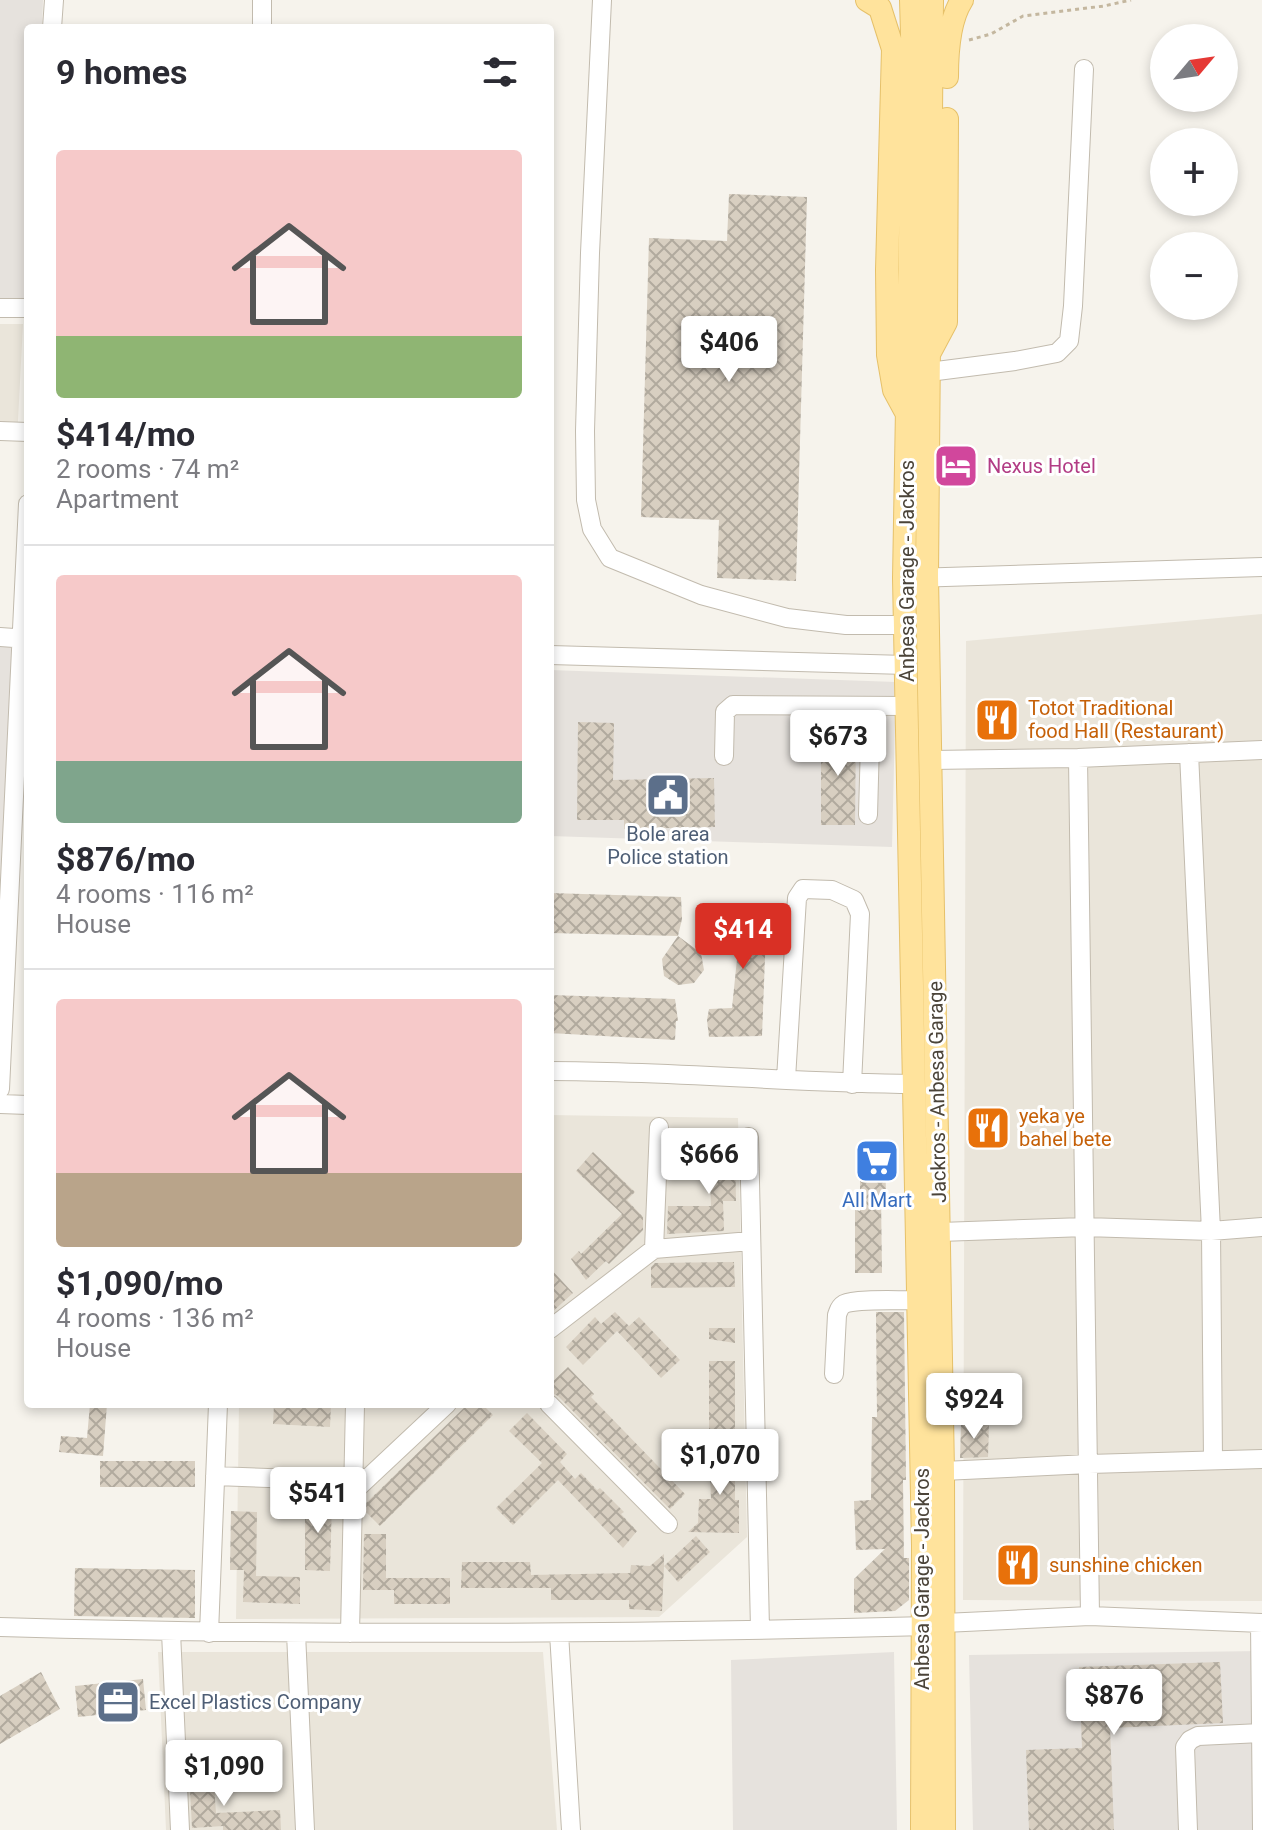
<!DOCTYPE html>
<html lang="en">
<head>
<meta charset="utf-8">
<style>
	:root { --surface:#fff; --page:#f7f7f7; --text:#2b2b33; --muted:#7c7c81; --line:#e1e1e2; --accent:#d93025 }
	body { margin:0; font-family:Roboto,sans-serif; background:var(--page); color:var(--text); height:100vh; display:flex; flex-direction:column; font-size:30px; white-space:nowrap }
	* { box-sizing:border-box; margin:0 }
	p { font-size:26px; color:var(--muted) }
	.icon { flex:none; width:44px; height:44px; fill:none; stroke:currentColor; stroke-width:2; stroke-linecap:round; stroke-linejoin:round }
	.map { position:relative; flex:1; overflow:hidden }
	.drawer { position:absolute; left:24px; top:24px; width:530px; height:1384px; display:flex; flex-direction:column; background:var(--surface); border-radius:8px; box-shadow:0 4px 12px #0003 }
	.drawer>* { flex:none }
	.needle { width:52px; rotate:61deg }
	.controls { position:absolute; left:1150px; top:24px; display:grid; gap:16px }
	.controls a { display:grid; place-items:center; width:88px; height:88px; border-radius:50%; background:var(--surface); box-shadow:0 4px 12px #0003; font-size:40px }
	.price { position:absolute; translate:-50% -68px; padding:0 18px; border-radius:8px; background:#fff; color:#222; font-size:26px; line-height:52px; filter:drop-shadow(0 2px 4px #0008) }
	.price::after { content:''; position:absolute; left:50%; top:48px; width:24px; height:18px; margin-left:-12px; background:inherit; clip-path:polygon(0 0,100% 0,50% 100%) }
	.price.active { background:var(--accent); color:#fff }
	ul { padding:0; list-style:none }
	li { display:grid; align-content:center; gap:16px; height:424px; padding:0 32px }
	li+li { border-top:2px solid var(--line) }
	li span { display:grid; place-items:center; height:248px; border-radius:8px; color:#555 }
	li>.icon { margin-inline-start:auto }
	span .icon { width:144px; height:144px; fill:#fffc; stroke-width:1 }
	li b { font-size:34px }
	h2 { display:flex; justify-content:space-between; align-items:center; height:96px; padding:0 32px; font-size:34px }
	.map>svg:first-child { display:block }
</style>
</head>
<body>
<div class="map">
<svg width="1262" height="1830" viewBox="0 0 1262 1830">
	<defs>
		<pattern id="building-cross-hatch" width="8" height="8" patternUnits="userSpaceOnUse" patternTransform="scale(2)"><rect width="8" height="8" fill="#d8cfc1"/><path d="M0 0l8 8M0 8l8-8" fill="none" stroke="#b1aa9e"/></pattern>
	</defs>
	<rect width="100%" height="100%" fill="#f6f3ec"/>
	<path fill="#eae5da" d="M0,324H23L17,440L0,439Z
		M1262,614V1601L963,1600L966,641Z
		M550,1115L738,1118L747,1537L659,1617L236,1619L239,1404H550Z
		M158,1652H543L557,1830H166Z"/>
	<path fill="#e6e2dd" d="M0,0H43L42,28H28V258L25,302L0,301Z
		M0,645L13,646L0,883Z
		M550,670L896,682L892,847L550,836Z
		M1262,1651V1830H973L969,1655Z
		M894,1652L897,1830H733L731,1660Z"/>
	<path fill="url(#building-cross-hatch)" d="M729,194L807,197L796,581L717,578L719,520L641,517L649,238L727,241Z
		M578,722L614,723L613,780L714,778L715,827L624,829V820H577Z
		M821,732H856L855,825H821Z
		M550,893L681,897L682,919L678,936L701,953L704,970L694,983L678,985L664,976L662,959L678,936L550,933Z
		M713,903L767,905L762,1036L709,1037L707,1020L709,1009L732,1008L737,959L736,932L716,931L707,913L714,914Z
		M550,995L675,999L678,1021H676L675,1040L550,1033Z
		M709,1143L735,1144L736,1201H723L724,1231L667,1234L668,1206H711Z
		M885,1145L886,1197H881L882,1273H855V1210L860,1211V1146Z
		M593,1152L635,1192L627,1200L643,1217V1230L609,1264L606,1261L586,1280L571,1259L579,1251L581,1254L622,1214L576,1171Z
		M734,1262L735,1287L651,1288V1267L655,1263Z
		M550,1268L573,1293L550,1314Z
		M615,1312L629,1326L639,1317L680,1360L661,1378L617,1331L583,1365L566,1347L595,1317L601,1324Z
		M876,1312H904L906,1480H903L904,1558H909V1600L895,1611L854,1613V1579L885,1549L856,1550L854,1501L871,1500L872,1417H877Z
		M709,1328H735V1343L709,1339Z
		M709,1361H735V1434L709,1429Z
		M568,1367L594,1394L591,1397L685,1494L670,1509L558,1396L550,1392V1384Z
		M90,1404H107L103,1456L59,1452L61,1436L87,1438Z
		M274,1404H331L330,1427L273,1424Z
		M468,1404H482L493,1415L380,1526L365,1511V1504Z
		M527,1413L567,1454L560,1462L575,1479L581,1473L597,1490L600,1488L624,1512L621,1514L637,1531L623,1548L558,1480L513,1525L496,1508L542,1463L509,1431Z
		M961,1424H989L988,1457L960,1458Z
		M709,1450L735,1451V1500H739V1533L688,1532L698,1523L699,1499H711Z
		M100,1461H195V1487H100Z
		M305,1501H332L330,1571L305,1570Z
		M231,1511L257,1512L256,1576L300,1577V1604L243,1602L244,1570H230Z
		M364,1534H386V1578H450V1604H394V1590H363Z
		M696,1536L710,1552L678,1582L664,1566L662,1611L629,1609V1600H551V1588H461L462,1562H530L531,1575L630,1573L631,1565L650,1566L664,1554V1566Z
		M75,1568L195,1570V1618L74,1616Z
		M1220,1662L1223,1723L1110,1728L1114,1830H1029L1026,1750L1082,1748L1079,1667Z
		M41,1672L60,1709L0,1744V1696Z
		M143,1679L146,1710L78,1717L75,1686Z
		M213,1768L216,1813L280,1810L281,1830H223V1826L192,1828L189,1770Z"/>
	<g fill="none" stroke-linecap="round" stroke-linejoin="round">
		<g stroke="#c2bbae" stroke-width="20">
			<path id="minor" d="M602,0L590,253L585,431L586,500L592,529L610,558L701,595L787,618L846,625H905
				M52,28L54,0
				M262,28V0
				M0,308H28
				M929,372L1015,361L1057,353L1069,341L1073,306L1084,69
				M0,431L28,432
				M913,578L1262,567
				M0,637L28,639
				M550,655L906,665
				M1189,753L1211,1231L1213,1460
				M724,756L725,712L733,705L907,706
				M1078,758L1090,1616
				M931,760L1078,758L1262,750
				M868,815L871,706
				M550,1071C672,1071 793,1083 914,1084
				M786,1079L797,898L803,889L832,890L854,900L860,914L852,1084
				M0,1089L28,504
				M0,1104L28,1105
				M749,1137L760,1629
				M940,1232L1085,1227L1211,1231L1262,1227
				M654,1249L659,1127
				M550,1329L654,1249L751,1241
				M834,1374L837,1315C839,1310 839,1307 844,1304C857,1298 903,1301 919,1300
				M549,1404L668,1524
				M943,1471L1089,1464L1262,1459
				M215,1476L352,1481
				M352,1493L447,1404
				M1260,1623L1262,1830
				M0,1627C309,1636 619,1634 928,1626L944,1623L1090,1616L1262,1623
				M171,1632L180,1830
				M209,1633L218,1404
				M296,1633L305,1830
				M350,1633L355,1404
				M559,1633L571,1830
				M1188,1830L1185,1747L1190,1740L1198,1736L1261,1733"/>
		</g>
		<g stroke="#e6c16a" stroke-width="24">
			<path id="major" d="M867,0L880,8L893,49L887,270L888,355L894,390L907,414
				M911,0L913,69L904,578L923,1546L922,1830
				M932,0L927,576L943,1471L944,1830
				M947,77C947,52 949,20 962,0
				M930,352L946,322L947,119"/>
		</g>
		<path stroke="#c4b79f" stroke-width="3" stroke-dasharray="4 4" stroke-linecap="butt" d="M969,40L991,34L1023,16L1104,6L1131,0"/>
		<use href="#minor" stroke="#fff" stroke-width="18"/>
		<use href="#major" stroke="#ffe39c" stroke-width="22"/>
	</g>
	<defs>
		<g id="hotel-square" transform="scale(2.3)"><rect x="-9" y="-9" width="18" height="18" rx="4" fill="#d1479c" stroke="#fff"/><path d="M-6-4.5h1.5V1H6V5H4.5V3h-9V5H-6ZM-4 0a1.8 1.8 0 1 1 3.6 0ZM.5 0V-2.5h3Q6-2.5 6 0Z" fill="#fff"/></g>
		<g id="restaurant-square" transform="scale(2.3)"><rect x="-9" y="-9" width="18" height="18" rx="4" fill="#e8710a" stroke="#fff"/><path d="M-5-6h1v4h1v-4h1v4h1v-4h1v5L-1.5 .5V6h-2V.5L-5-1ZM5-6V6H3V1.5H1.5Q1.5-4 5-6Z" fill="#fff"/></g>
		<g id="civic-square" transform="scale(2.3)"><rect x="-9" y="-9" width="18" height="18" rx="4" fill="#5c6f8a" stroke="#fff"/><path d="M-.6-6.5H3V-4.5H.6V-3L4-1V1h2V6H-6V1h2V-1L-.6-3ZM-1.2 2.5V6h2.4V2.5Z" fill="#fff"/></g>
		<g id="supermarket-square" transform="scale(2.3)"><rect x="-9" y="-9" width="18" height="18" rx="4" fill="#3f7fe0" stroke="#fff"/><path d="M-6-5.5h2.5l.6 2H6L4.5 2H-2.5L-4.4-4H-6ZM-1.5 3.2a1.3 1.3 0 1 0 .1 0ZM3 3.2a1.3 1.3 0 1 0 .1 0Z" fill="#fff"/></g>
		<g id="office-square" transform="scale(2.3)"><rect x="-9" y="-9" width="18" height="18" rx="4" fill="#5c6f8a" stroke="#fff"/><path d="M-6-3h4V-5.5h4V-3h4V5H-6ZM-1-4.5V-3h2v-1.5ZM-6 0V1H6V0Z" fill="#fff"/></g>
	</defs>
	<g fill-rule="evenodd">
		<use href="#hotel-square" x="956" y="466"/>
		<use href="#restaurant-square" x="997" y="720"/>
		<use href="#civic-square" x="668" y="795"/>
		<use href="#restaurant-square" x="988" y="1128"/>
		<use href="#supermarket-square" x="877" y="1161"/>
		<use href="#restaurant-square" x="1018" y="1565"/>
		<use href="#office-square" x="118" y="1702"/>
	</g>
	<g text-anchor="middle" dominant-baseline="central" stroke-width="6" stroke-linejoin="round" paint-order="stroke">
		<g font-size="20" fill="#b23c85" stroke="#fff" text-anchor="start">
			<text x="987" y="466">Nexus Hotel</text>
		</g>
		<g font-size="20" fill="#4b4439" stroke="#fff">
			<text transform="translate(907 571) rotate(-90)">Anbesa Garage - Jackros</text>
			<text transform="translate(937 1092) rotate(-91)">Jackros - Anbesa Garage</text>
			<text transform="translate(922 1579) rotate(-90)">Anbesa Garage - Jackros</text>
		</g>
		<g font-size="20" fill="#c56008" stroke="#fff" text-anchor="start">
			<text x="1028" y="708">Totot Traditional<tspan x="1028" dy="23">food Hall (Restaurant)</tspan></text>
			<text x="1019" y="1116">yeka ye<tspan x="1019" dy="23">bahel bete</tspan></text>
			<text x="1049" y="1565">sunshine chicken</text>
		</g>
		<g font-size="20" fill="#4e5e75" stroke="#fff">
			<text x="668" y="834">Bole area<tspan x="668" dy="23">Police station</tspan></text>
			<text x="149" y="1702" text-anchor="start">Excel Plastics Company</text>
		</g>
		<g font-size="20" fill="#366cbe" stroke="#fff">
			<text x="877" y="1200">All Mart</text>
		</g>
	</g>
</svg>
<div class="controls">
<a><svg class="needle" viewBox="-14 -14 28 28"><path d="M0-13l5 13h-10z" fill="#e53935"/><path d="M0 13l5-13h-10z" fill="#7c7c81"/></svg></a>
<a>+</a>
<a>−</a>
</div>
<b class="price" style="left:729px;top:384px">$406</b>
<b class="price" style="left:838px;top:778px">$673</b>
<b class="price active" style="left:743px;top:971px">$414</b>
<b class="price" style="left:709px;top:1196px">$666</b>
<b class="price" style="left:974px;top:1441px">$924</b>
<b class="price" style="left:720px;top:1497px">$1,070</b>
<b class="price" style="left:318px;top:1535px">$541</b>
<b class="price" style="left:1114px;top:1737px">$876</b>
<b class="price" style="left:224px;top:1808px">$1,090</b>
<section class="drawer">
<h2>9 homes<svg class="icon" aria-label="filters" viewBox="0 0 24 24"><path d="M4 7h16M4 17h16"/><circle cx="9" cy="7" r="2"/><circle cx="15" cy="17" r="2"/></svg></h2>
<ul>
<li><span style="background:linear-gradient(#f6c9c9 75%,#8fb573 0)"><svg class="icon" aria-label="home" viewBox="0 0 24 24"><path d="M3 11l9-7 9 7M6 9v11h12V9"/></svg></span><div><b>$414/mo</b><p>2 rooms · 74 m²</p><p>Apartment</p></div></li>
<li><span style="background:linear-gradient(#f6c9c9 75%,#7fa58c 0)"><svg class="icon" aria-label="home" viewBox="0 0 24 24"><path d="M3 11l9-7 9 7M6 9v11h12V9"/></svg></span><div><b>$876/mo</b><p>4 rooms · 116 m²</p><p>House</p></div></li>
<li><span style="background:linear-gradient(#f6c9c9 70%,#b9a48a 0)"><svg class="icon" aria-label="home" viewBox="0 0 24 24"><path d="M3 11l9-7 9 7M6 9v11h12V9"/></svg></span><div><b>$1,090/mo</b><p>4 rooms · 136 m²</p><p>House</p></div></li>
</ul>
</section>
</div>
</body>
</html>
